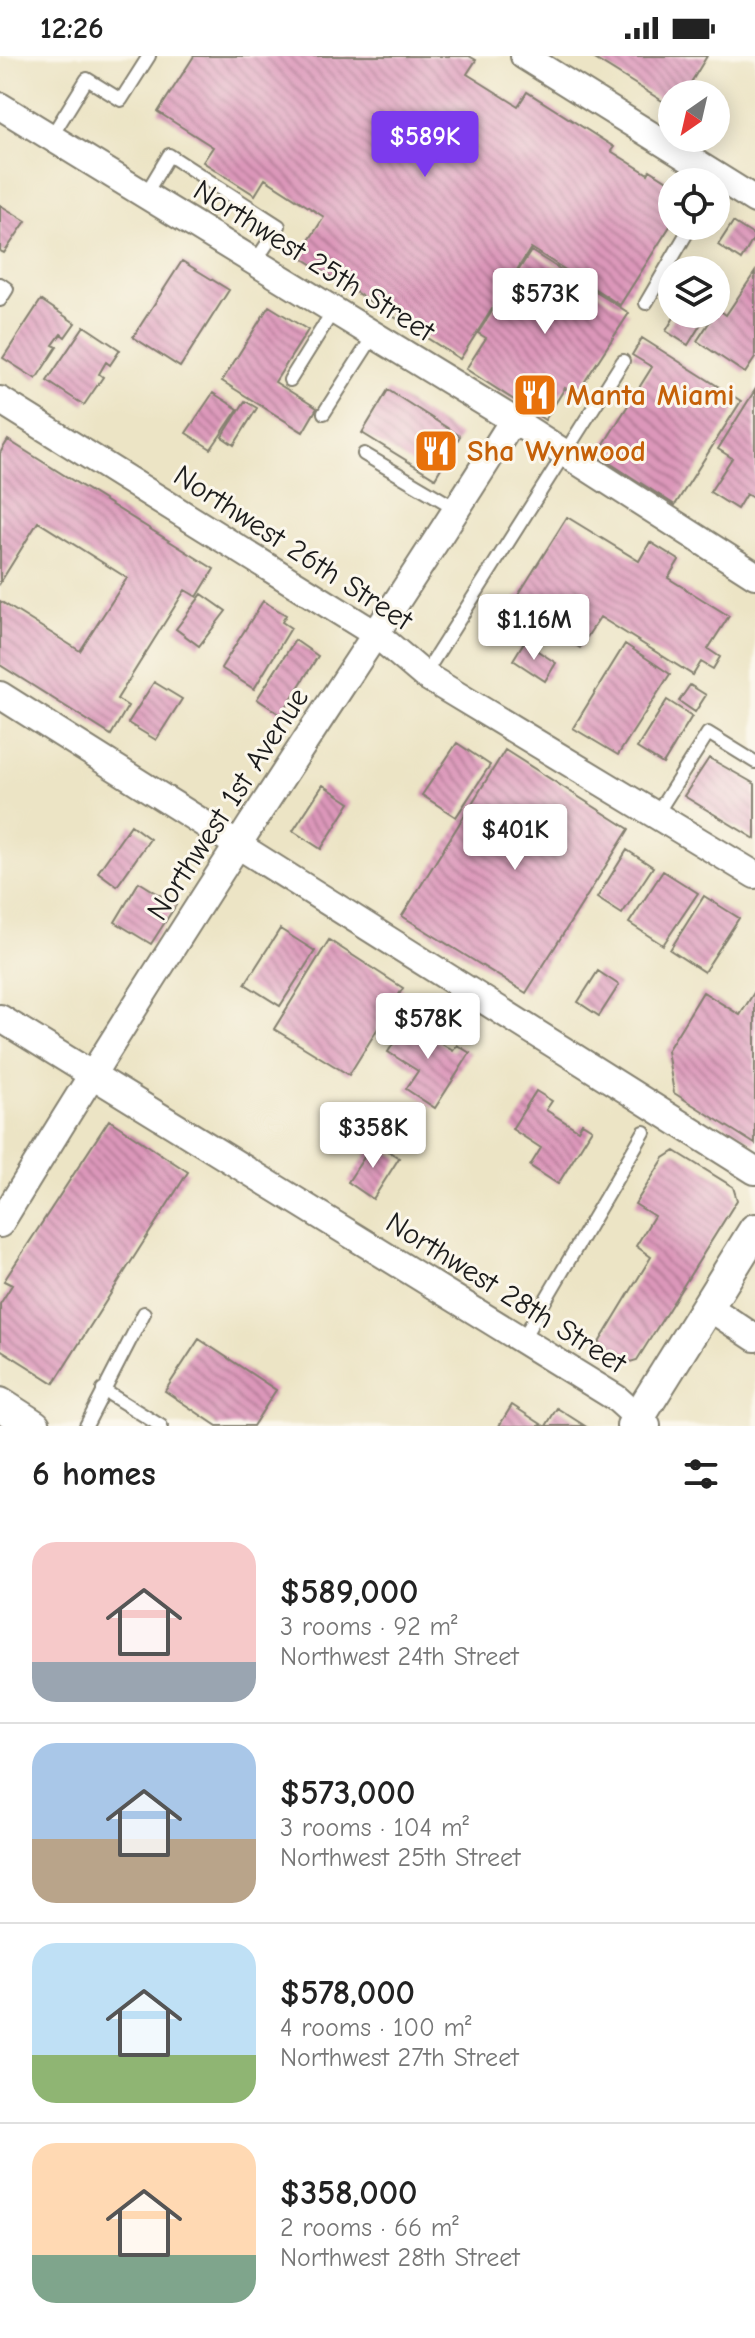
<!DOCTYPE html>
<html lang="en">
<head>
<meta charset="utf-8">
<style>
	:root { --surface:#fff; --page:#f2f2f2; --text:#222; --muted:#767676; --line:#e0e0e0; --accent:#7c3aed }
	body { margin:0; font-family:"Comic Neue",sans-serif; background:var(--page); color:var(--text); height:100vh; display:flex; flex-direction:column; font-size:30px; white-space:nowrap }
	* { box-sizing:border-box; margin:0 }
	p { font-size:26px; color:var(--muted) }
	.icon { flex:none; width:44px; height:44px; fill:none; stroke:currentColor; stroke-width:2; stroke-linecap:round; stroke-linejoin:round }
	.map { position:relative; height:1370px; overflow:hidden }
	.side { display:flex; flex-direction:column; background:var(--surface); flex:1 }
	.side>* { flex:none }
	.needle { width:52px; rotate:214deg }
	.tools { position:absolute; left:658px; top:24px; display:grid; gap:16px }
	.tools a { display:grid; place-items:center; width:72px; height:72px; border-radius:50%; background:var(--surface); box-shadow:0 4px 20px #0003; font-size:40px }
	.price { position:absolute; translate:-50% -68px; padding:0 18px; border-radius:8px; background:#fff; color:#222; font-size:26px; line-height:52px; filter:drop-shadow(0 2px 4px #0008) }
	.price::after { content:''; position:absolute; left:50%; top:48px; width:24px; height:18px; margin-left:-12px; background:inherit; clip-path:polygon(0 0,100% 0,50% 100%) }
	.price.selected { background:var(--accent); color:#fff }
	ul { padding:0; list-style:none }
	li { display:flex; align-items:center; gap:24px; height:200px; padding:0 32px }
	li+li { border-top:2px solid var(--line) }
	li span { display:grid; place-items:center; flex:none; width:224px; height:160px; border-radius:24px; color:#555 }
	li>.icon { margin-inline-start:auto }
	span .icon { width:96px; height:96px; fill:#fffc; stroke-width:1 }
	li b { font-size:34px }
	h2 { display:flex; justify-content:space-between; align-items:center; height:96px; padding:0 32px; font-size:34px }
	.status { display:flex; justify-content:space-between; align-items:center; height:56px; padding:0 40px; background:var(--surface); direction:ltr }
	.status svg { height:22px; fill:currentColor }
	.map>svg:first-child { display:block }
</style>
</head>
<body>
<div class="status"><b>12:26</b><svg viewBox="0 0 49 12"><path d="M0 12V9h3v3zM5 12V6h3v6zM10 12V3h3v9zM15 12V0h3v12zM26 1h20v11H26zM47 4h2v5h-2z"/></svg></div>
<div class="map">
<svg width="755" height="1370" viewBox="0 0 755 1370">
	<defs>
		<pattern id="building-back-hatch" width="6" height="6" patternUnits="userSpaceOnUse" patternTransform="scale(2)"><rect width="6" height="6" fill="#dc97ba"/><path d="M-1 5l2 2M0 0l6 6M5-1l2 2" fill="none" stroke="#b27a96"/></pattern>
	</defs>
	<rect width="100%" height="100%" fill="#fbf7ec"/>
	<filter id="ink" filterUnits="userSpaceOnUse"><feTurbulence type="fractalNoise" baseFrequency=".0125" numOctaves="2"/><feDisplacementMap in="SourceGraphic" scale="16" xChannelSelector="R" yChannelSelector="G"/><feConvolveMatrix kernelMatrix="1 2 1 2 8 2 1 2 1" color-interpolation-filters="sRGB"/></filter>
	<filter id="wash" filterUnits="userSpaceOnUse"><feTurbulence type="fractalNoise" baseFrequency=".006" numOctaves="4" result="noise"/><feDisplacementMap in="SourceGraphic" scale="32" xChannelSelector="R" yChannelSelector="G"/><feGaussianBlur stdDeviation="1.8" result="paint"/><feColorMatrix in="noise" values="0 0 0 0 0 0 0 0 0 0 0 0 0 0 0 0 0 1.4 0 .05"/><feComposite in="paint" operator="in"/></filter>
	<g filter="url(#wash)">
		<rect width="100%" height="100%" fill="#ece4c5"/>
		<g id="blocks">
			<path fill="url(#building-back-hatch)" d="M194,0H469L476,4L467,18L518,50L527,36L614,91L611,95L648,118L650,114L672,128V167L620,249L531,192L460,303L299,200L324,161L265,123L255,139L203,106L213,91L158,56Z
				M590,0H707L684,38H672V51Z
				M0,149L26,165L4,197L0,195Z
				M733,166L755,180L741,204L718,189Z
				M531,195L629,257L576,339L565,332L545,364L466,313L486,282L478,277Z
				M182,205L229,234L180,311L133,281Z
				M755,216V302L745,317L697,285L718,253L726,259Z
				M41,244L75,267L65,281L61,278L53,289L57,291L36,323L3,302Z
				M269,250L308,274L275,326L317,352L303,376L222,325Z
				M676,258H707L688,289L666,275Z
				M84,270L120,294L110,309L106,306L99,318L103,321L84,349L47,325Z
				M642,282L741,345L675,449L597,399L652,311L632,299Z
				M388,334L460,380L435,422L362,377Z
				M755,334V443L746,438L737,453L710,436L732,402L718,393Z
				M213,337L238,353L211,393L186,377Z
				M245,345L257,352L234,389L222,381Z
				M8,384L214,513L197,541L185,534L117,643L128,650L111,679L0,609V545L80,595L127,522L38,466L0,527V397Z
				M567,461L639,505L650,486L679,504L668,522L729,560L708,593L720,601L713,613L701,606L693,619L600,561L580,592L512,549Z
				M202,538L226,555L199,590L176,573Z
				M263,545L286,559L282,566L291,572L254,633L221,612Z
				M295,584L318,600L281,659L257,643Z
				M524,586L556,607L545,625L513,604Z
				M625,588L670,618L618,699L573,672Z
				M154,626L182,643L156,684L128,667Z
				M690,629L706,639L695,656L679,645Z
				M667,644L692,660L663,708L637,692Z
				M457,687L490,709L456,761L422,739Z
				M505,694L629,773L526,937L402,860Z
				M709,702L755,728V783L684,740Z
				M323,729L350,747L321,793L293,775Z
				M131,769L150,783L117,830L98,816Z
				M627,794L653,811L622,858L597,842Z
				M663,815L698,837L663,889L629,867Z
				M139,826L176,849L151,888L115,866Z
				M704,840L739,862L704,916L670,894Z
				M280,873L315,895L280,950L245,928Z
				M329,884L403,932L349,1019L274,973Z
				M598,915L619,929L599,960L578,946Z
				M755,935V1088L674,1037L667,995L703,936L740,959Z
				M412,958L428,969L423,976L453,995L457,989L470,997L435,1052L406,1033L418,1015L388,996Z
				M536,1035L552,1045L546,1054L578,1074L582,1067L592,1073L558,1128L530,1110L541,1092L512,1073Z
				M109,1064L188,1116L54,1327L0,1293V1248L12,1229L4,1225Z
				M374,1086L399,1102L373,1143L348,1126Z
				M675,1095L733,1131L737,1144L637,1304L623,1308L597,1290L651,1201L636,1190L654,1160L635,1148L664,1102Z
				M199,1283L276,1334L253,1370H217L165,1335Z
				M512,1349L544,1370H499Z
				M557,1352L585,1370H546Z"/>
		</g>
	</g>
	<g filter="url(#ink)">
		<use href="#blocks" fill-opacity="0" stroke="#848070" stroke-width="2"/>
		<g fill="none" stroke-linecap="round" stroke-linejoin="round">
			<g stroke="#848070" stroke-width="16">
				<path id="service" d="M51,81L87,23L121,44L149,0
					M145,139L169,99L279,170L255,206
					M0,228L7,233L0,244
					M646,247L691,170
					M290,324L333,255
					M324,357L374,279
					M364,398L457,453
					M424,619L623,305
					M656,759L708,677L755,706
					M522,1284L644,1076
					M103,1334L161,1370
					M86,1370L144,1257"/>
			</g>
			<g stroke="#848070" stroke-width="30">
				<path id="minor" d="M524,0L755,144
					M0,50L513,364L755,519
					M0,344L377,579L424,619L755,819
					M0,639L755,1115
					M0,962L616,1342L647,1370
					M0,1168C78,1040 158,913 239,787C330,646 424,507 513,364
					M707,1250L755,1282"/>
			</g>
			<g stroke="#848070" stroke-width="36">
				<path id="tertiary" d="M0,1348L34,1370
					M633,1370L755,1174"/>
			</g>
			<use href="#service" stroke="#fff" stroke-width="12"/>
			<use href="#minor" stroke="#fff" stroke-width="26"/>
			<use href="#tertiary" stroke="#fff" stroke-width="32"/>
		</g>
	</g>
	<defs>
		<g id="restaurant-square" transform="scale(2.3)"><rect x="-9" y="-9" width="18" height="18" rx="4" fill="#e8710a" stroke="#fbf7ec"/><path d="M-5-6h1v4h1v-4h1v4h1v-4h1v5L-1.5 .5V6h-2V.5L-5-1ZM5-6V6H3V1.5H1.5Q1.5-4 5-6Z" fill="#fff"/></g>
	</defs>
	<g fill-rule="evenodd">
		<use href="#restaurant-square" x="535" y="339"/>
		<use href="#restaurant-square" x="436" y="395"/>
	</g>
	<g text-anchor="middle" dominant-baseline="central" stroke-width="6" stroke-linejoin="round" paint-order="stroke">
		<g font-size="30" fill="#1c1c1c" stroke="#fbf7ec">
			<text transform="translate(314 205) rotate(32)">Northwest 25th Street</text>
			<text transform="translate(293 492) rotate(33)">Northwest 26th Street</text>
			<text transform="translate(228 748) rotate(-57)">Northwest 1st Avenue</text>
			<text transform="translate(506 1237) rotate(32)">Northwest 28th Street</text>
		</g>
		<g font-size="30" font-weight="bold" fill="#c56008" stroke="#fbf7ec" text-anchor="start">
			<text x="566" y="339">Manta Miami</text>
			<text x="467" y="395">Sha Wynwood</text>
		</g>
	</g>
</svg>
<div class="tools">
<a><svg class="needle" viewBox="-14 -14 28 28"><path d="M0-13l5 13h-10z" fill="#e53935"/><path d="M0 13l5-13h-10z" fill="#767676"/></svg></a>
<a><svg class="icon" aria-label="locate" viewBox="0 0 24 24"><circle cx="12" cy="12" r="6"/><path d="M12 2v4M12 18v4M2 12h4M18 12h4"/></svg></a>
<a><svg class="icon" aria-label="layers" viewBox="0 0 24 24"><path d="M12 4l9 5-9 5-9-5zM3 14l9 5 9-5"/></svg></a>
</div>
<b class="price selected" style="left:425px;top:123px">$589K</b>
<b class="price" style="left:545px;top:280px">$573K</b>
<b class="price" style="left:534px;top:606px">$1.16M</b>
<b class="price" style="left:515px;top:816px">$401K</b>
<b class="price" style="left:428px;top:1005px">$578K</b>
<b class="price" style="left:373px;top:1114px">$358K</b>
</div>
<section class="side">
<h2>6 homes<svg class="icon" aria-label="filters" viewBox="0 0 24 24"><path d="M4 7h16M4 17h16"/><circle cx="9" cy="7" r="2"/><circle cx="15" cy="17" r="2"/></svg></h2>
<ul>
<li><span style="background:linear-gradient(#f6c9c9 75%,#9aa5b1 0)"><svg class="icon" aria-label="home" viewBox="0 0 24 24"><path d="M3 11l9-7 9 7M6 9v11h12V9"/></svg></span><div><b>$589,000</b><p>3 rooms · 92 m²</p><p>Northwest 24th Street</p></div></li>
<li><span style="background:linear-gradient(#a9c7e8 60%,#b9a48a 0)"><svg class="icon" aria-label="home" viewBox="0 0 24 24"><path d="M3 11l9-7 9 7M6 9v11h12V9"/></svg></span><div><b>$573,000</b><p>3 rooms · 104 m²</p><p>Northwest 25th Street</p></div></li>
<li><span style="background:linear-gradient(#bfe0f5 70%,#8fb573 0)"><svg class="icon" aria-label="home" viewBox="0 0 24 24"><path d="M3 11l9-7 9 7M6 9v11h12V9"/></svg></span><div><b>$578,000</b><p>4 rooms · 100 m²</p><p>Northwest 27th Street</p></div></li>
<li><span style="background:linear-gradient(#ffd9b3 70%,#7fa58c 0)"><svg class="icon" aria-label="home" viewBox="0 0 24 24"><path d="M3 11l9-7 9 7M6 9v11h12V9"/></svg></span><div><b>$358,000</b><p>2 rooms · 66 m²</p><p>Northwest 28th Street</p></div></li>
</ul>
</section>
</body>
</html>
